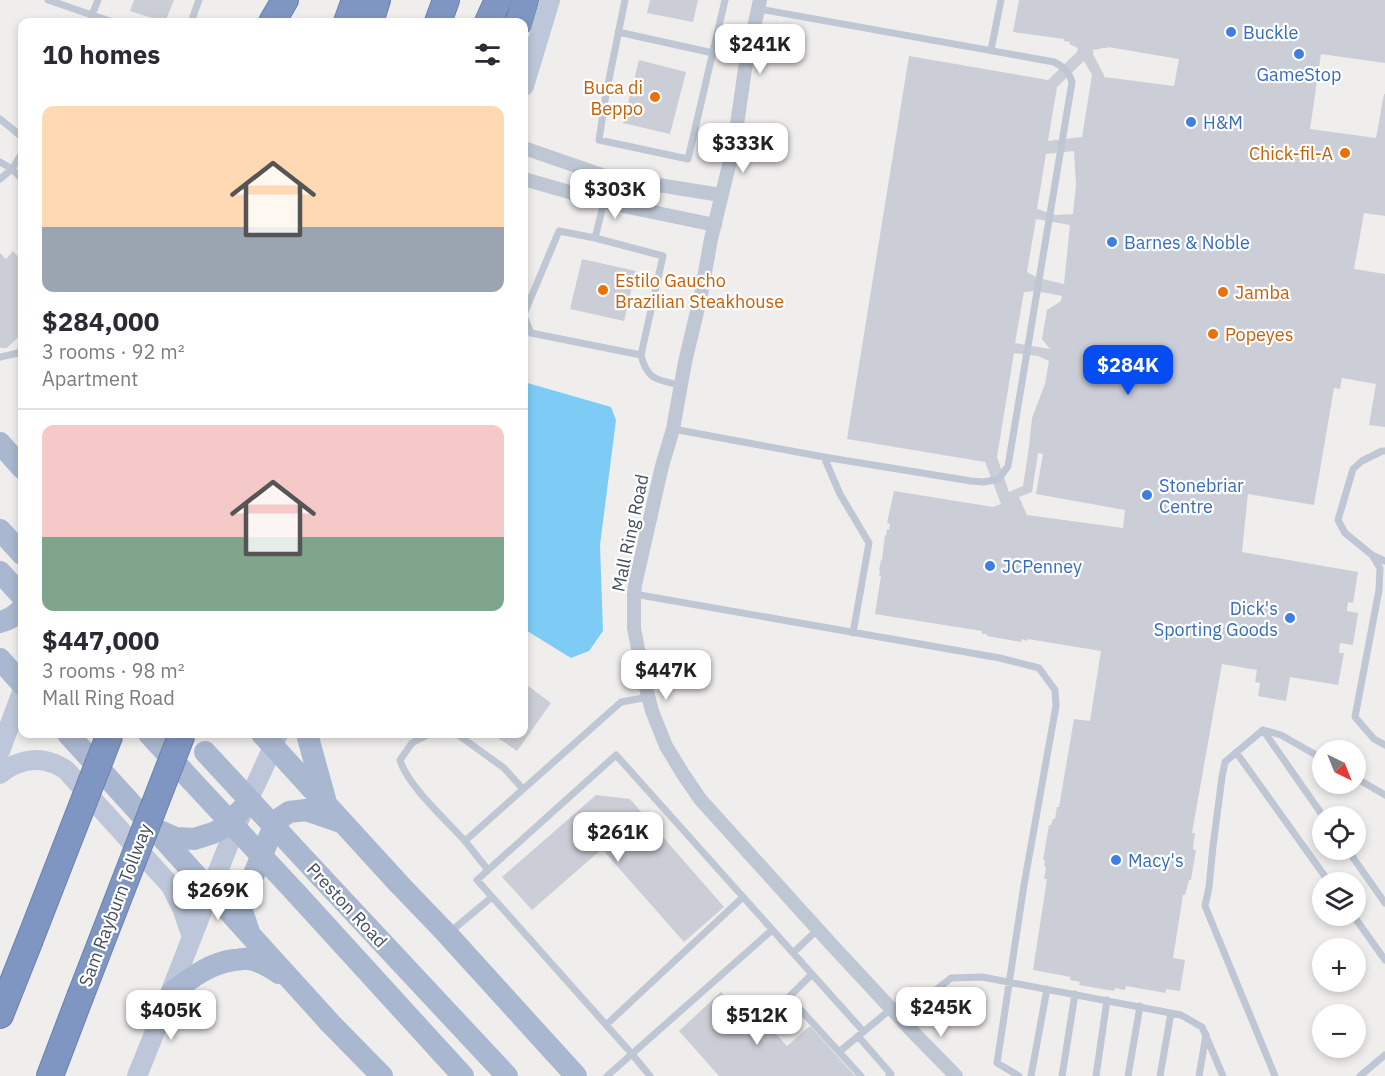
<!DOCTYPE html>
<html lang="en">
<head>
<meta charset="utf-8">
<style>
	:root { --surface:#fff; --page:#f7f7f7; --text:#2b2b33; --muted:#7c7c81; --line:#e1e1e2; --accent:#054cf2 }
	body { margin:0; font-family:"IBM Plex Sans",sans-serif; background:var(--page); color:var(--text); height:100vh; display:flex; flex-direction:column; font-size:22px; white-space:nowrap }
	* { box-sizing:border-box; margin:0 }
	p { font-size:20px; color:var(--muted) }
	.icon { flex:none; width:33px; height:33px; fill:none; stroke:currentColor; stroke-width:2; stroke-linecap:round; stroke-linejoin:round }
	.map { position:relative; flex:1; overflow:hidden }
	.side { position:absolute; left:18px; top:18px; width:510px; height:720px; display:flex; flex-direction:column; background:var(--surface); border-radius:12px; box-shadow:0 3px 9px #0003 }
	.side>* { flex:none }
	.needle { width:39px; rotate:137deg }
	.fabs { position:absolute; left:1312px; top:740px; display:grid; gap:12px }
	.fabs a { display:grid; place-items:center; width:54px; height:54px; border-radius:50%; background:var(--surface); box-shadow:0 3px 9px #0003; font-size:30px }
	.price { position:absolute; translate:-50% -51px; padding:0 14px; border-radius:12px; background:#fff; color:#222; font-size:20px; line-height:39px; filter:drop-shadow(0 2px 3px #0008) }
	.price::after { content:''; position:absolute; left:50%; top:36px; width:18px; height:14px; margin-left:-9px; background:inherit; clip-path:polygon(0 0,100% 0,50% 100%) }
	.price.selected { background:var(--accent); color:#fff }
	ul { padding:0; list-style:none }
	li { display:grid; align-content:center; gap:12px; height:318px; padding:0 24px }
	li+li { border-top:2px solid var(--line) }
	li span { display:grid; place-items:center; height:186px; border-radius:12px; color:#555 }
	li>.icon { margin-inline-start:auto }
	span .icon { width:108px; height:108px; fill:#fffc; stroke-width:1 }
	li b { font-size:26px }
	h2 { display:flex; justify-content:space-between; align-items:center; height:72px; padding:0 24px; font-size:26px }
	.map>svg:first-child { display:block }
</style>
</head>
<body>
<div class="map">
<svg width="1385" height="1076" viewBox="0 0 1385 1076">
	<rect width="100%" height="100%" fill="#f0eded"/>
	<path fill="#7eccf6" d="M524,382L611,407L616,420L600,545L603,631L589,651L571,658L524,629Z"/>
	<path fill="#cbced6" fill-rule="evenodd" d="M134,0H174L165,22L130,11Z
		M650,0H698L693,22L647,13Z
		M1019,0H1385V63L1321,54L1310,129L1376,138L1384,94H1385V216L1364,213L1354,269L1385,274V427L1369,425L1376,384L1342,378L1340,389L1334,388L1314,505L1248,494L1242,552L1358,572L1353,603L1348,602L1347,611L1358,613L1353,645L1340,643L1339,653H1344L1338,685L1290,677L1286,701L1258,696L1260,683L1255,682L1257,670L1222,664L1192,833H1195L1193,849L1196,850L1191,880H1189L1185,895H1183L1173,958L1185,960L1180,991L1166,989V993L1126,986L1125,990L1115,988L1114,991L1079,985L1080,982L1070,980L1071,977L1033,970L1047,879H1044L1046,867L1044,866L1045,860H1043L1049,825H1051L1053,819H1055L1057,807H1059L1074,719L1090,721L1101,651L1028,639L1027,641L1022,639L1021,642L987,636V634H982V631L875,614L881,576H879L880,570H879L881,560H882L885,535L886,536L887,529L889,530L890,524L887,523L894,491L993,507L1001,504L985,462L847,439L909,56L1048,80L1077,52L1078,48L1069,44L1070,42L1064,41V39L1013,32ZM1108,47L1179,59L1174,86L1104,77V75L1093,54L1094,51L1091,50L1100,49L1101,48H1107ZM1084,61L1092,75L1082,137L1048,141L1057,87ZM1074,151L1076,185L1073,214L1056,215L1037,209L1046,154ZM1036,219L1070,225L1064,284L1038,278L1027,272ZM1036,291L1062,296L1061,301L1047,310L1042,339L1050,349L1015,343L1024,292ZM1014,353L1038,356L1049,361L1045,384L1032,418L1029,447L1023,486L1009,492L997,457ZM1038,453L1043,454L1036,494L1125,510L1123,528L1027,515L1019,497L1032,492Z
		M639,60L686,72L670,134L623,123Z
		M13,251L22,261V328L19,331L21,334L7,348H1L0,347V253L6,259Z
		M582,259L636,271L624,321L570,309Z
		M524,683L551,703L517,751L492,734H524Z
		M596,795L630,799L724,907L684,942L602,849L532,910L502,877Z
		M721,992L746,1020L755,1011L787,1046L810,1026L855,1076H719L679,1031Z"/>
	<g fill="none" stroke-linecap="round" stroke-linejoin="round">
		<g stroke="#6a81ae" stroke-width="28">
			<path id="highway" d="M272,22L285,0
				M347,22L355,0
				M370,22L377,0
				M438,22L446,0
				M488,22L498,0
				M519,22L525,0
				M0,1015L29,942
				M50,1076L80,997"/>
		</g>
		<path stroke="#bfc7d4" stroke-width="7" d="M48,0L92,15L90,22
			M98,0L92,15L113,22
			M625,0L606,94L599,140L688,159L725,0
			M759,9L1054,62C1064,67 1069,72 1072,82L1008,466L999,479L984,482L971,481L824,457
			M191,22L199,0
			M618,32L713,53
			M991,50L1001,0
			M0,119L22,137
			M22,153L12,169L22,179
			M0,162L12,169L0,179
			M595,238L663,256L641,355C647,380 657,380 680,385
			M524,314L559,231L595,238L604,202
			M524,316L531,333L641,355
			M0,357L18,353L22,349
			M673,429L824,457L840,494L869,543L853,633
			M1385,451H1382L1362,461L1353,469L1338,520L1345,533L1372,555L1380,568L1379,590L1355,717L1374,739L1385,745
			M1372,555L1385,561
			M634,594L1000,658L1039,668L1055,690L1056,706L1024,885L997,1063L1019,1076
			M1263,730L1323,816
			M429,734L412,743L400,760C407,785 446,820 465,841
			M457,734L504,768L523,789
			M1236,752L1329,882
			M1356,778L1385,795
			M1347,849L1385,903
			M488,870L465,841L621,702L649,697
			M1353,915L1385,960
			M450,932L492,897
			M793,953L818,929
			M812,974L789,997L861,1076
			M903,1022L926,998L951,978L982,977L1181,1015L1202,1027L1223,1076
			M606,1025L743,897
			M858,1036L891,1074L889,1076
			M839,1052L891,1009
			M607,1076L772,930
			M650,1076L632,1054L477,880L616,755L863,1031
			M1031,1076L1047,989
			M1062,1076L1075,994
			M1096,1076L1107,1000
			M1128,1076L1140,1006
			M1160,1076L1171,1013
			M1199,1076L1206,1035
			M1275,1076L1205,906L1209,887L1213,846L1222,777L1225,762L1263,730L1281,735L1323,759
			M1360,1076L1385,1055"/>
		<path stroke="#bfc7d4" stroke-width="14" d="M760,0L745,69L734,145L711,239L701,295L685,362L673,429L662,466L635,585L634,594V628L644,680L652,711L666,746L683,774L700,799L831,944L911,1030L956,1076
			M524,148L608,177L721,195
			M524,179L604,202L715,225"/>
		<path stroke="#bdc7d9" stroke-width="20" d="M524,86L550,0
			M0,751L22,692
			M0,774C14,762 35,756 52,763C57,764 61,767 66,770L171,886L182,908L192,937
			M137,1076C170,996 200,914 233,834C247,800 265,768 278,734"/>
		<path stroke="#a9b7d0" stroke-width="22" d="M0,443L22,468
			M0,530L22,554
			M0,572L22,596
			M0,622C9,620 16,615 22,609
			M0,659L22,684
			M68,734L330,1023L382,1076
			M149,734L191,780
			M262,734L399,884L447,934L576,1076
			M307,734L325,799
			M155,829L176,838L194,839L213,833L225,827L244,807
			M321,877L507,1076
			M296,893L463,1076
			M249,932L242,911V903L276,821L289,812L306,810L341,822
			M172,992C191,978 210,963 234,960C239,960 244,958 248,959C259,960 270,967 279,973"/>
		<use href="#highway" stroke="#7f96c2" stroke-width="26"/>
		<g stroke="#6a81ae" stroke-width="28" stroke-linecap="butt">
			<path id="highway-bridge" d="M29,942L110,734
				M80,997L182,734"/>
		</g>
		<path stroke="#a9b7d0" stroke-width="22" d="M205,752L321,877
			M191,780L296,893"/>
		<use href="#highway-bridge" stroke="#7f96c2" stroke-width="26"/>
	</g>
	<g fill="#3f7fe0" stroke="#fff" stroke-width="2">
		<circle cx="1231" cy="32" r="6"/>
		<circle cx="1299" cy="54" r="6"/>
		<circle cx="1191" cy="122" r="6"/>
		<circle cx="1112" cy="242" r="6"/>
		<circle cx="1147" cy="495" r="6"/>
		<circle cx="990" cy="566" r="6"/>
		<circle cx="1290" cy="618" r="6"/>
		<circle cx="1116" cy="860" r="6"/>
	</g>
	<g fill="#e8710a" stroke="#fff" stroke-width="2">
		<circle cx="655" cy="97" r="6"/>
		<circle cx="1345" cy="153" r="6"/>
		<circle cx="603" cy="290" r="6"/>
		<circle cx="1223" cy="292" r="6"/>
		<circle cx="1213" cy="334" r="6"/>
	</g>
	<g text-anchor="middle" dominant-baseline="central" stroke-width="4.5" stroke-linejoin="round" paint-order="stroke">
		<g font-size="18" fill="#366cbe" stroke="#fff" text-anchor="start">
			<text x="1243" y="32">Buckle</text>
			<text x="1299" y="74" text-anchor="middle">GameStop</text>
			<text x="1203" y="122">H&amp;M</text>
			<text x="1124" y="242">Barnes &amp; Noble</text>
			<text x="1159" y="485">Stonebriar<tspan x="1159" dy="21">Centre</tspan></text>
			<text x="1002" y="566">JCPenney</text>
			<text x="1278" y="608" text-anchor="end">Dick's<tspan x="1278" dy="21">Sporting Goods</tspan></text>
			<text x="1128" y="860">Macy's</text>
		</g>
		<g font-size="18" fill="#c56008" stroke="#fff" text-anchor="start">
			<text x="643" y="87" text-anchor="end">Buca di<tspan x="643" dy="21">Beppo</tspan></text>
			<text x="1333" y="153" text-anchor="end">Chick-fil-A</text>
			<text x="615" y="280">Estilo Gaucho<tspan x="615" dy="21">Brazilian Steakhouse</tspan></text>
			<text x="1235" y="292">Jamba</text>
			<text x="1225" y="334">Popeyes</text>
		</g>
		<g font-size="18" fill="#434d5d" stroke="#fff">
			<text transform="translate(630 533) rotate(-78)">Mall Ring Road</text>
			<text transform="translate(115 905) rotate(-69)">Sam Rayburn Tollway</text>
			<text transform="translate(347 905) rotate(47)">Preston Road</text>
		</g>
	</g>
</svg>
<div class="fabs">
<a><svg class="needle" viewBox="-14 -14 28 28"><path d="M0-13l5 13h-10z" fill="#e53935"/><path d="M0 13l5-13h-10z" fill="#7c7c81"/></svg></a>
<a><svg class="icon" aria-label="locate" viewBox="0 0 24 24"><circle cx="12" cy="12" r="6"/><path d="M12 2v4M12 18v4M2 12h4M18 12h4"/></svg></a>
<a><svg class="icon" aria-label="layers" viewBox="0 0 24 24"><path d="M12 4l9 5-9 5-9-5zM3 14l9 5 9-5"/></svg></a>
<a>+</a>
<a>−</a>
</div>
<b class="price" style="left:760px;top:75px">$241K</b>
<b class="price" style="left:743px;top:174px">$333K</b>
<b class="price" style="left:615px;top:220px">$303K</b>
<b class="price selected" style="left:1128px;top:396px">$284K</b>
<b class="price" style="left:666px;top:701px">$447K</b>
<b class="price" style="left:618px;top:863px">$261K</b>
<b class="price" style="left:218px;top:921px">$269K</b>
<b class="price" style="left:941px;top:1038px">$245K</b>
<b class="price" style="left:171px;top:1041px">$405K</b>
<b class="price" style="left:757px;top:1046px">$512K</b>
<section class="side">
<h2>10 homes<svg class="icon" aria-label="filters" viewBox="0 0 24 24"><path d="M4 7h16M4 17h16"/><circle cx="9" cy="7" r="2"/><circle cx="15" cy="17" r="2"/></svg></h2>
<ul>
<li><span style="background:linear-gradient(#ffd9b3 65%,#9aa5b1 0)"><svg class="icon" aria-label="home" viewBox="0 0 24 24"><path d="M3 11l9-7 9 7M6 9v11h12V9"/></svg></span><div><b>$284,000</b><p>3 rooms · 92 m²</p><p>Apartment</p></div></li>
<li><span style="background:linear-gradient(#f6c9c9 60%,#7fa58c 0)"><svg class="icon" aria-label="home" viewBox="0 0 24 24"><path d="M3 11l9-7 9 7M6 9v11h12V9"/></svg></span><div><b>$447,000</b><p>3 rooms · 98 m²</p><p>Mall Ring Road</p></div></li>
</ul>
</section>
</div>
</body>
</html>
